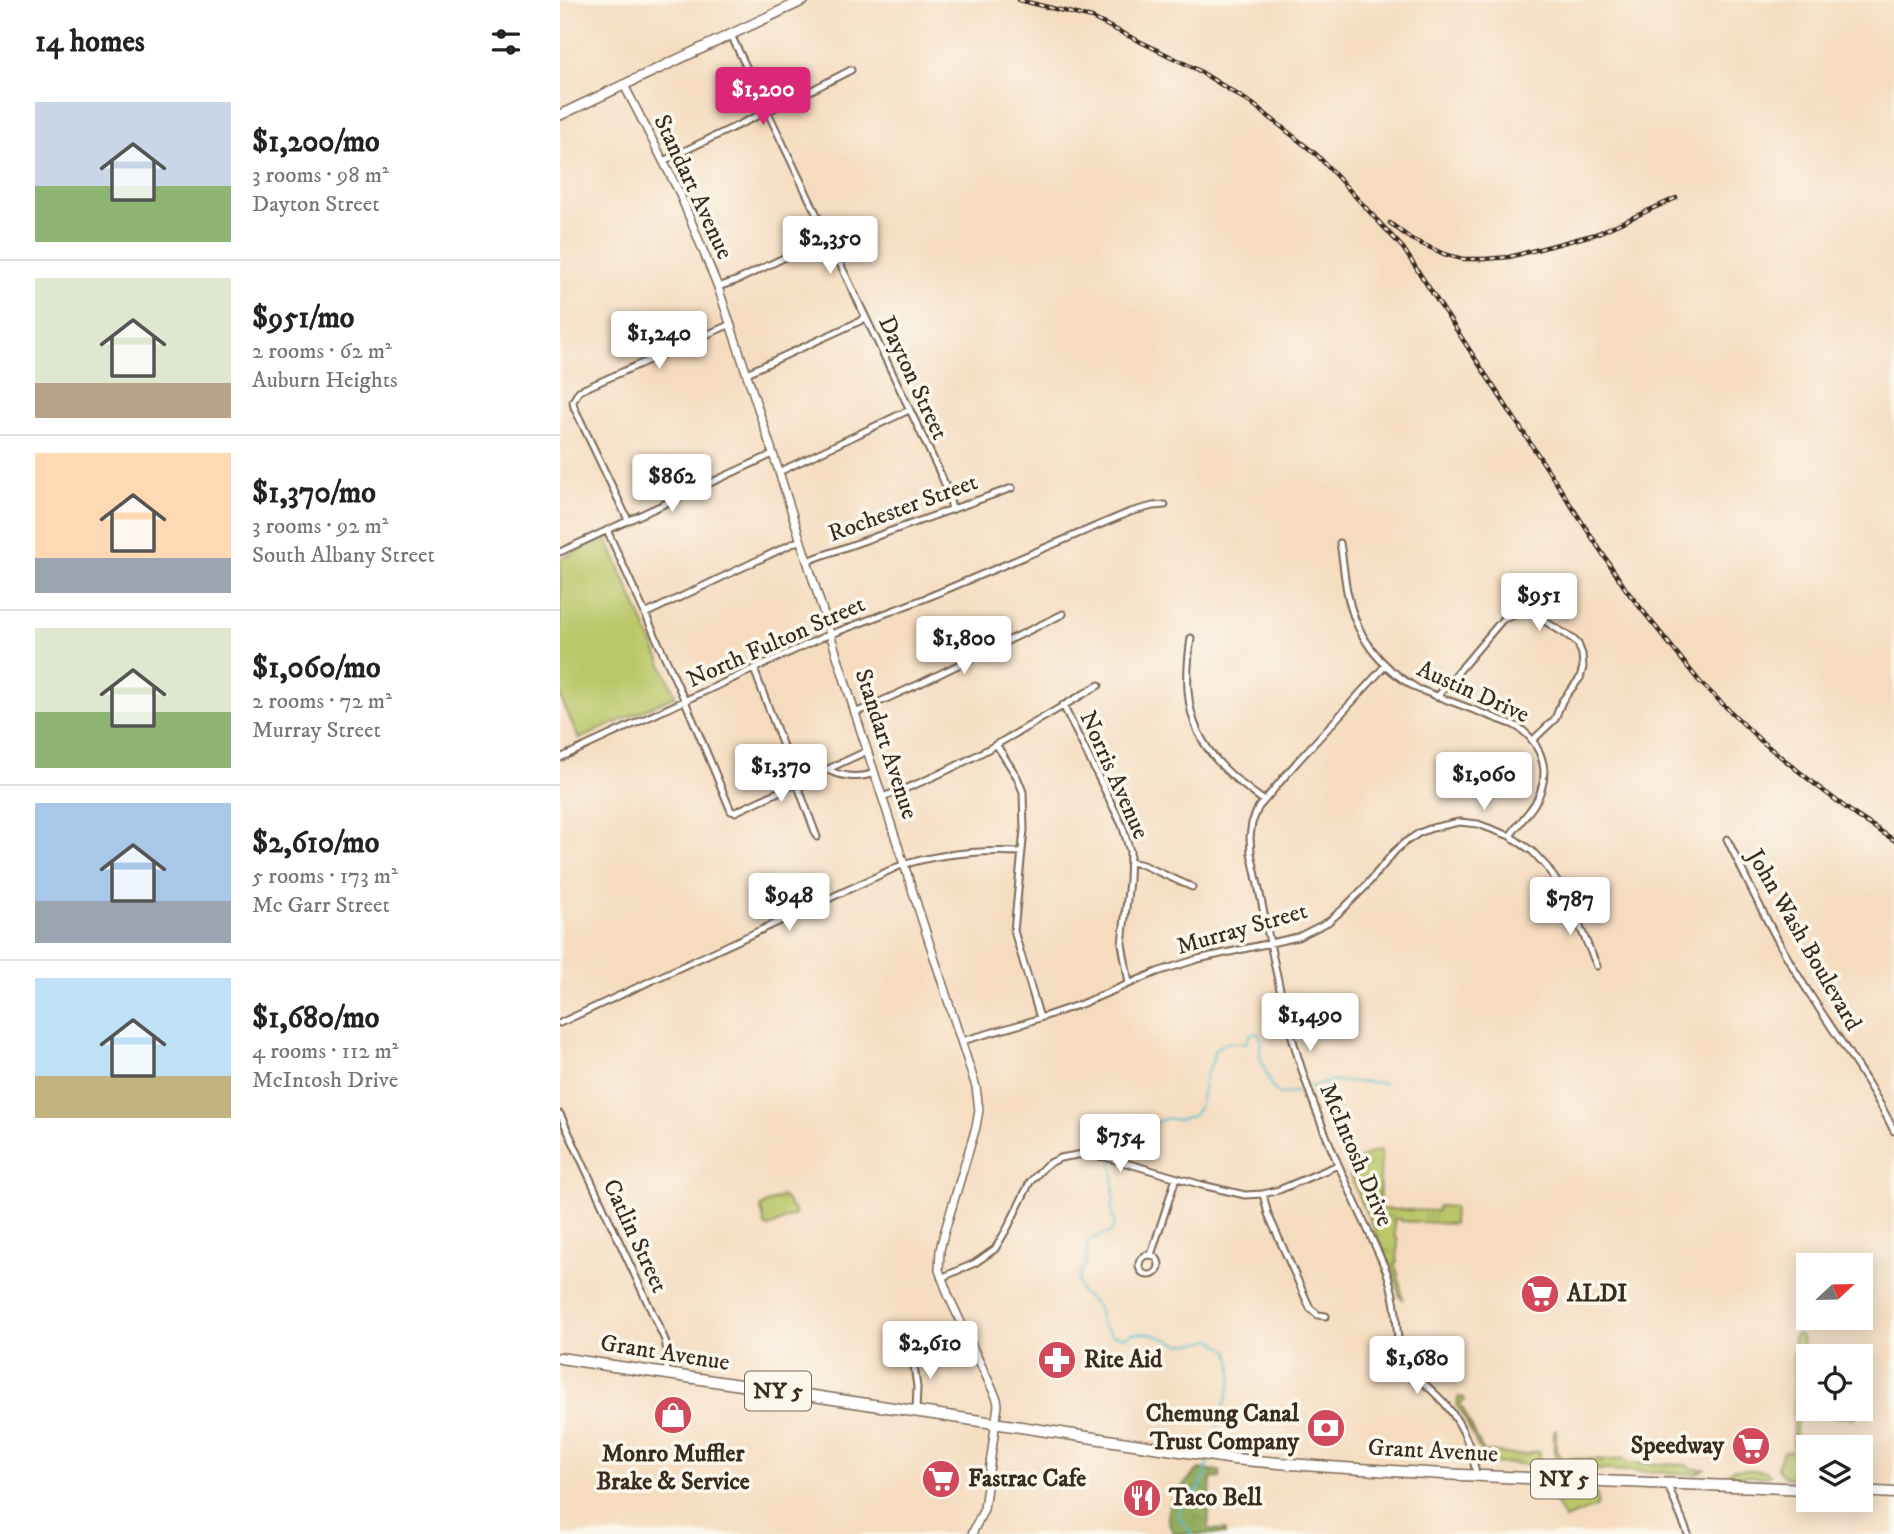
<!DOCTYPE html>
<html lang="en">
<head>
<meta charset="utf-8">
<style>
	:root { --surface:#fff; --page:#f6f6f6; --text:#222; --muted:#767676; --line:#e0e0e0; --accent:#db2777 }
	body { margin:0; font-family:"IM FELL DW Pica",serif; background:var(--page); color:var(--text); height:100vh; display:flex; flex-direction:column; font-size:26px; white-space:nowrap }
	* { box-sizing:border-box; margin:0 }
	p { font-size:23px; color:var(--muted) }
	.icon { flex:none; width:38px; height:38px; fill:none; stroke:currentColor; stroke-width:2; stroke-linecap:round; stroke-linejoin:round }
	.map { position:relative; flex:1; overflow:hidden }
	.panel { display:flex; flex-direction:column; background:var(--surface); width:560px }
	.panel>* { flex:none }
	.needle { width:46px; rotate:68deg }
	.controls { position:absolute; left:1236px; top:1253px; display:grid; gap:14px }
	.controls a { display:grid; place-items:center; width:77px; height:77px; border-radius:0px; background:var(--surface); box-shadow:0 4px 18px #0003; font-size:35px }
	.price { position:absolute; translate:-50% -60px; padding:0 16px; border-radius:7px; background:#fff; color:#222; font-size:23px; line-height:46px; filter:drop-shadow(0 2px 4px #0008) }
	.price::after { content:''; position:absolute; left:50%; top:42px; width:21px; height:16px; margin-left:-10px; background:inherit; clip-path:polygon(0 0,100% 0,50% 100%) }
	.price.current { background:var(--accent); color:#fff }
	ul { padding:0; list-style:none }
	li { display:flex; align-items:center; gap:21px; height:175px; padding:0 35px }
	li+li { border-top:2px solid var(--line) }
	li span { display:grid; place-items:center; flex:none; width:196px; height:140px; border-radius:0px; color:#555 }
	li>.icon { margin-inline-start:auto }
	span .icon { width:84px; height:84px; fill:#fffc; stroke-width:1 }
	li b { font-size:30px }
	h2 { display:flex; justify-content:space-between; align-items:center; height:84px; padding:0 35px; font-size:30px }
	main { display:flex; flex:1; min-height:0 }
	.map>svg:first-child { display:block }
</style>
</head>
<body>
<main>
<section class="panel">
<h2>14 homes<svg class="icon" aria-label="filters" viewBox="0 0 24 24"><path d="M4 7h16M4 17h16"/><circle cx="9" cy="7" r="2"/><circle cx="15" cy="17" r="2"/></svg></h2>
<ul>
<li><span style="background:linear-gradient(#c9d6e8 60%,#8fb573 0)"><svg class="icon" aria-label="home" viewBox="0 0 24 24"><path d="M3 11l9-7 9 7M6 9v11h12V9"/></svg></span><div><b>$1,200/mo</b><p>3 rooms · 98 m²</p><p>Dayton Street</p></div></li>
<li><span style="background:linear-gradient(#dfe7d0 75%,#b9a48a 0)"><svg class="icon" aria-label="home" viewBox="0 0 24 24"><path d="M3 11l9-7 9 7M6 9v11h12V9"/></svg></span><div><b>$951/mo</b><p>2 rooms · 62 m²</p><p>Auburn Heights</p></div></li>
<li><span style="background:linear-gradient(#ffd9b3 75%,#9aa5b1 0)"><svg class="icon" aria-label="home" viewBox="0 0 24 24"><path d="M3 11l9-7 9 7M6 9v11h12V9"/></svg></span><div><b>$1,370/mo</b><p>3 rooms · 92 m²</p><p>South Albany Street</p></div></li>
<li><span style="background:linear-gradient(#dfe7d0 60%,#8fb573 0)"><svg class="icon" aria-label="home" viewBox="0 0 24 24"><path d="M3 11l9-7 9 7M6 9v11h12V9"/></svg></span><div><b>$1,060/mo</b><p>2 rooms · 72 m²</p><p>Murray Street</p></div></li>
<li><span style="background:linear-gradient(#a9c7e8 70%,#9aa5b1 0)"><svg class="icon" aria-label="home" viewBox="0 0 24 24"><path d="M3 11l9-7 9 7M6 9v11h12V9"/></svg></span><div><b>$2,610/mo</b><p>5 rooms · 173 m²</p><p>Mc Garr Street</p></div></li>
<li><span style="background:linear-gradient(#bfe0f5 70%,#c2b280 0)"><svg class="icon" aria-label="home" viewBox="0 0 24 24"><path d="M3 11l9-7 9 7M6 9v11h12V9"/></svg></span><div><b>$1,680/mo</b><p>4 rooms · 112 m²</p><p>McIntosh Drive</p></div></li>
</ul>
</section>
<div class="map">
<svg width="1334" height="1534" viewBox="0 0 1334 1534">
	<defs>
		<pattern id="grass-tufts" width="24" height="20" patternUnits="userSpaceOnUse" patternTransform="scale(1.75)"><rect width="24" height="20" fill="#bac769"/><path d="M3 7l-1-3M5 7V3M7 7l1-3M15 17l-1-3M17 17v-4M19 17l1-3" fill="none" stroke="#98a256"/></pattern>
		<pattern id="forest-crowns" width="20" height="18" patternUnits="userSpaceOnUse" patternTransform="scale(1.75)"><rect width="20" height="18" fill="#93ac5d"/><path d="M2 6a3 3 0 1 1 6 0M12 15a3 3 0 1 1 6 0" fill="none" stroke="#798c4c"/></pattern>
	</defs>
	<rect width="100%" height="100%" fill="#fbf7ec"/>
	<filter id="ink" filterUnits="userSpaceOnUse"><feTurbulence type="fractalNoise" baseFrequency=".0143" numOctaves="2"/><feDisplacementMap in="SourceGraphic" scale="14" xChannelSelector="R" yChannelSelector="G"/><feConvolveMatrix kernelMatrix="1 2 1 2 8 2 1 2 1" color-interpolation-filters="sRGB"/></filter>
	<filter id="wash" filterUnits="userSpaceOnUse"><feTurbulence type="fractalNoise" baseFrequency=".00686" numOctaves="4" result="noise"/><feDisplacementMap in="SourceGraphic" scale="28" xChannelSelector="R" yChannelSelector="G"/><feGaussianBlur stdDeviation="1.57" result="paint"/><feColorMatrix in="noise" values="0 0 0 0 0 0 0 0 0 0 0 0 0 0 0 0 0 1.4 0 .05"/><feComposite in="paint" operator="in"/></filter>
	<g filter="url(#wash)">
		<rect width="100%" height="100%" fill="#f5dcbf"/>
		<path fill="url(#grass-tufts)" stroke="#7a7844" stroke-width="2" d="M821,1151L819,1209L877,1211L878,1206L894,1207L893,1224L841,1221V1219H834L835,1238L838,1239L837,1262L834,1264L838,1273L843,1300L839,1295L835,1276L790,1176C791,1159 806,1154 821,1151Z
			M222,1196L225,1198L236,1214L209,1227L205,1226L201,1208L205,1204Z
			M1238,1334L1242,1338L1243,1345L1242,1412L1294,1414L1296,1418L1243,1416L1237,1421L1235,1453L1239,1462L1248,1466V1479C1235,1479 1223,1481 1217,1467L1223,1452L1233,1451L1234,1336Z
			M899,1397L904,1398L905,1400L900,1403L924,1453C944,1450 955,1460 977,1451L980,1452L979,1461L976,1465L930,1463L923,1457L901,1411L896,1405Z
			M996,1430V1450L1002,1460L1007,1458L1055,1460L1062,1458L1069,1463L1128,1465L1132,1469H1144L1136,1474L1005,1468C992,1460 994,1445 994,1431Z
			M1173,1469L1206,1471L1210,1474L1206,1477L1170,1475L1168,1473Z
			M993,1488L1033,1489C1038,1495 1039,1501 1036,1507L1005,1519L990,1494V1490Z"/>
		<path fill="url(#forest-crowns)" stroke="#676b3e" stroke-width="2" d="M639,1469L660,1471V1478L651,1479L648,1529L665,1530V1534H615C594,1508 622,1487 639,1469Z"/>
		<path fill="#bac769" stroke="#7a7844" stroke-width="2" d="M46,538L116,696L19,739L0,696V559Z"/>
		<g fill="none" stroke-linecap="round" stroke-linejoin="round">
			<path stroke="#53bece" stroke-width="2" d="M750,1087L773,1081L825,1083
				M651,1450C655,1437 658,1424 662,1411C670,1387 676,1377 669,1351L652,1339L631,1344H621L592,1334L573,1333L564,1337L552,1335L541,1323L538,1307L521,1292L518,1284L520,1274L526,1264L528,1240L541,1235L550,1233L555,1224L551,1211L554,1199L552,1139L555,1134L589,1126L602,1120L609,1118L616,1120L633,1116L639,1108L646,1074L652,1063L654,1050L666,1043H686C688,1036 690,1032 698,1033C703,1040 700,1045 700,1054C700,1060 703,1064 705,1069C714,1095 716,1099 745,1089
				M631,1534C604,1500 630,1510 641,1486C645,1478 646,1467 649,1459"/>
		</g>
	</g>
	<g filter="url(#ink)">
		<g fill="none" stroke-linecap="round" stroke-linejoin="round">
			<g stroke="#7c6856" stroke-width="9">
				<path id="minor" d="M171,35L381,475L388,491L392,510
					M103,161L252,90L291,70
					M158,287L178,280L267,237
					M187,373L300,321L305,316
					M219,472L349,410
					M68,520L14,407L13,401L19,391L171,324
					M47,530L125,701L171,811L175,812L307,751
					M780,543C783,559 784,576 787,591C795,636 819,667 858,689L954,725C977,737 990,765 981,790C976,807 960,821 950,836
					M0,552L213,454
					M247,561L452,488
					M85,614L240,540
					M631,638C619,718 638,754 703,800
					M825,666L737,762L698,808L692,823L690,837L691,853C708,927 719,1001 743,1073C765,1141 797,1205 826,1270C831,1284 834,1298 836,1313C837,1328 837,1342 843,1356C856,1381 870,1386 886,1405C902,1424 913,1450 916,1475
					M194,669L257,837
					M877,697L943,619L957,614L972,613L1013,639L1018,644L1022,654L1023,667L1020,678L1002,701L995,719L973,740
					M503,705L562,825L570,851L569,881L562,944L569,983
					M295,713L357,685L503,614
					M436,744L457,777L463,792L464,830L454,931L480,1018
					M0,758L261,638L366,598L570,512L593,506L605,505
					M266,769C281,777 299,779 314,773
					M322,797C398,772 469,725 539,685
					M1167,839C1188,882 1208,926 1233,967C1266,1023 1306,1073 1334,1131
					M571,862L583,865L632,887
					M0,1023L337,867C377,853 419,850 462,852
					M402,1041L465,1023L521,1004L597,972L638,959L738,937L768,922L782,910L805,887L835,851L844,843L859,833L872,828L899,822L918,824L950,836L972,851L987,867L1007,897L1037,966
					M0,1114L105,1340L108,1356L106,1374
					M703,1194L708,1214L750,1308L758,1315L766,1316
					M579 1265a10 10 0 1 1 20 0a10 10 0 1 1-20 0Z
					M591,1255L616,1178
					M381,1278L415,1263L435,1249L448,1227L470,1182L486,1165L500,1158L523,1154L545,1157L642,1185L685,1195L703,1194L719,1190L778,1165
					M352,1352L357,1387L356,1412
					M1107,1483L1128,1534"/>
			</g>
			<g stroke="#7c6856" stroke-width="10">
				<path id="tertiary" d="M64,85L119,192L158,287L219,472L297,719L416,1087L419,1110L416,1127L383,1237L380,1250L379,1270L389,1297L437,1399L438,1405L424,1509L412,1534"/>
			</g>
			<g stroke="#7c6856" stroke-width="12">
				<path id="primary" d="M0,115L244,0"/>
			</g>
			<g stroke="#7c6856" stroke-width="13">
				<path id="trunk" d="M0,1358L674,1459C865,1477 1057,1481 1248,1489
					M1300,1491L1334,1493"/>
			</g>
			<use href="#minor" stroke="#fff" stroke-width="5"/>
			<use href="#tertiary" stroke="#fff" stroke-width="7"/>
			<use href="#primary" stroke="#fff" stroke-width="9"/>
			<use href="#trunk" stroke="#fff" stroke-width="10"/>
			<g stroke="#3b2a1e" stroke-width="4.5">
				<path id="rail" d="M459,0L532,18L636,69L694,105L757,155L843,248L1067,591L1139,681L1200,740L1257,786L1297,816L1334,840
					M830,223L851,239L884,254L903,259H925L949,257L1036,234L1116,198"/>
			</g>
			<use href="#rail" stroke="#fbf7ec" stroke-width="2" stroke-dasharray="5" stroke-linecap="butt"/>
		</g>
	</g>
	<defs>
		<g id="supermarket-disc" transform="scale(2.0125)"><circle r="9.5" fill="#d1495b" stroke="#fbf7ec"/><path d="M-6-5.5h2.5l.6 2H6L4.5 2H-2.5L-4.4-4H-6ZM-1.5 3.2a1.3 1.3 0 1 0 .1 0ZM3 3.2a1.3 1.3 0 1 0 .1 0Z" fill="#fff"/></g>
		<g id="pharmacy-disc" transform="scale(2.0125)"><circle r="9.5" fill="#d1495b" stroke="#fbf7ec"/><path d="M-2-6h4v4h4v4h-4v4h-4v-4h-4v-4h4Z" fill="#fff"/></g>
		<g id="shop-disc" transform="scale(2.0125)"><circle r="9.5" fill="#d1495b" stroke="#fbf7ec"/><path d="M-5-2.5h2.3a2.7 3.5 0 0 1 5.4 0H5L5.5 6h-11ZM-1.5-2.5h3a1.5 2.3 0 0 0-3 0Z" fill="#fff"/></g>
		<g id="bank-disc" transform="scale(2.0125)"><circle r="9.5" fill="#d1495b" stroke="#fbf7ec"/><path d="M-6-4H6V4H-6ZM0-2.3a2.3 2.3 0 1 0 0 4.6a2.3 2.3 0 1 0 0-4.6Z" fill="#fff"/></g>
		<g id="restaurant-disc" transform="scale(2.0125)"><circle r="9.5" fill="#d1495b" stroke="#fbf7ec"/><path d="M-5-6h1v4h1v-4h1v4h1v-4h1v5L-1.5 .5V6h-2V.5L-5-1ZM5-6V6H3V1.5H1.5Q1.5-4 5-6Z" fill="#fff"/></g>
	</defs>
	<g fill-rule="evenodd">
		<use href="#supermarket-disc" x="980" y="1294"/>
		<use href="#pharmacy-disc" x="497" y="1360"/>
		<use href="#shop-disc" x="113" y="1415"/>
		<use href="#bank-disc" x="766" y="1428"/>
		<use href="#supermarket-disc" x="1191" y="1446"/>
		<use href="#supermarket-disc" x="381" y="1479"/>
		<use href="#restaurant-disc" x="582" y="1498"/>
	</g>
	<g text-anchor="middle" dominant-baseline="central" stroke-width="7" stroke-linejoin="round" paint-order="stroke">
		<g fill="#fbf7ec" stroke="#75685c" stroke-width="2">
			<rect x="185" y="1371.5" width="66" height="39" rx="5"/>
			<rect x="971" y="1459.5" width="66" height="39" rx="5"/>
		</g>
		<g font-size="23" font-weight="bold" fill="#3b2a1e">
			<text x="218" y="1391">NY 5</text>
			<text x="1004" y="1479">NY 5</text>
		</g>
		<g font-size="24" fill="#3b2a1e" stroke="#fbf7ec">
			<text transform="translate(133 187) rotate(65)">Standart Avenue</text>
			<text transform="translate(353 378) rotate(65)">Dayton Street</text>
			<text transform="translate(343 508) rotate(-20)">Rochester Street</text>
			<text transform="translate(216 642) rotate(-24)">North Fulton Street</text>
			<text transform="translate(913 692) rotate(24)">Austin Drive</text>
			<text transform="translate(326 744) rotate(72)">Standart Avenue</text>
			<text transform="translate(554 775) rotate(66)">Norris Avenue</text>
			<text transform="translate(682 929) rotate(-16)">Murray Street</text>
			<text transform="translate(1244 940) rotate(60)">John Wash Boulevard</text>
			<text transform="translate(796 1155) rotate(67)">McIntosh Drive</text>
			<text transform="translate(75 1236) rotate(65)">Catlin Street</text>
			<text transform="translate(105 1353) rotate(9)">Grant Avenue</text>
			<text transform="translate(873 1451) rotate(3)">Grant Avenue</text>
		</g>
		<g font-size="24" font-weight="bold" fill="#3b2a1e" stroke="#fbf7ec" text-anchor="start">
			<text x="1007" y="1294">ALDI</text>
			<text x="524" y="1360">Rite Aid</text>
			<text x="739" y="1414" text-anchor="end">Chemung Canal<tspan x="739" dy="28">Trust Company</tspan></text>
			<text x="1164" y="1446" text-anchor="end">Speedway</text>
			<text x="113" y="1454" text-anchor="middle">Monro Muffler<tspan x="113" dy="28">Brake &amp; Service</tspan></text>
			<text x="408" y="1479">Fastrac Cafe</text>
			<text x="609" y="1498">Taco Bell</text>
		</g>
	</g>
</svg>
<div class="controls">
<a><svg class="needle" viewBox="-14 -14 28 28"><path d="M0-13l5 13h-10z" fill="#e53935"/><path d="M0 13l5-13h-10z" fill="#767676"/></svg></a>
<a><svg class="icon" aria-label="locate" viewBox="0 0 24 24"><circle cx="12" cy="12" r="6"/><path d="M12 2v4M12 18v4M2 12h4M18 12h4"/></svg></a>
<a><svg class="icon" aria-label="layers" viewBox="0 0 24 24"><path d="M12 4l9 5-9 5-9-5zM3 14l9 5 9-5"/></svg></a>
</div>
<b class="price current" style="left:203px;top:127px">$1,200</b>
<b class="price" style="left:270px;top:276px">$2,350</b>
<b class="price" style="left:99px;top:371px">$1,240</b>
<b class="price" style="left:112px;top:514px">$862</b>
<b class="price" style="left:979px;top:633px">$951</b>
<b class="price" style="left:404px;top:676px">$1,800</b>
<b class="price" style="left:221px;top:804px">$1,370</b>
<b class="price" style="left:924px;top:812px">$1,060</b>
<b class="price" style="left:229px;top:933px">$948</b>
<b class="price" style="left:1010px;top:937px">$787</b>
<b class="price" style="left:750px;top:1053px">$1,490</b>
<b class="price" style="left:560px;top:1174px">$754</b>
<b class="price" style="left:370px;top:1381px">$2,610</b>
<b class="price" style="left:857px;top:1396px">$1,680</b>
</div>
</main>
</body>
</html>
